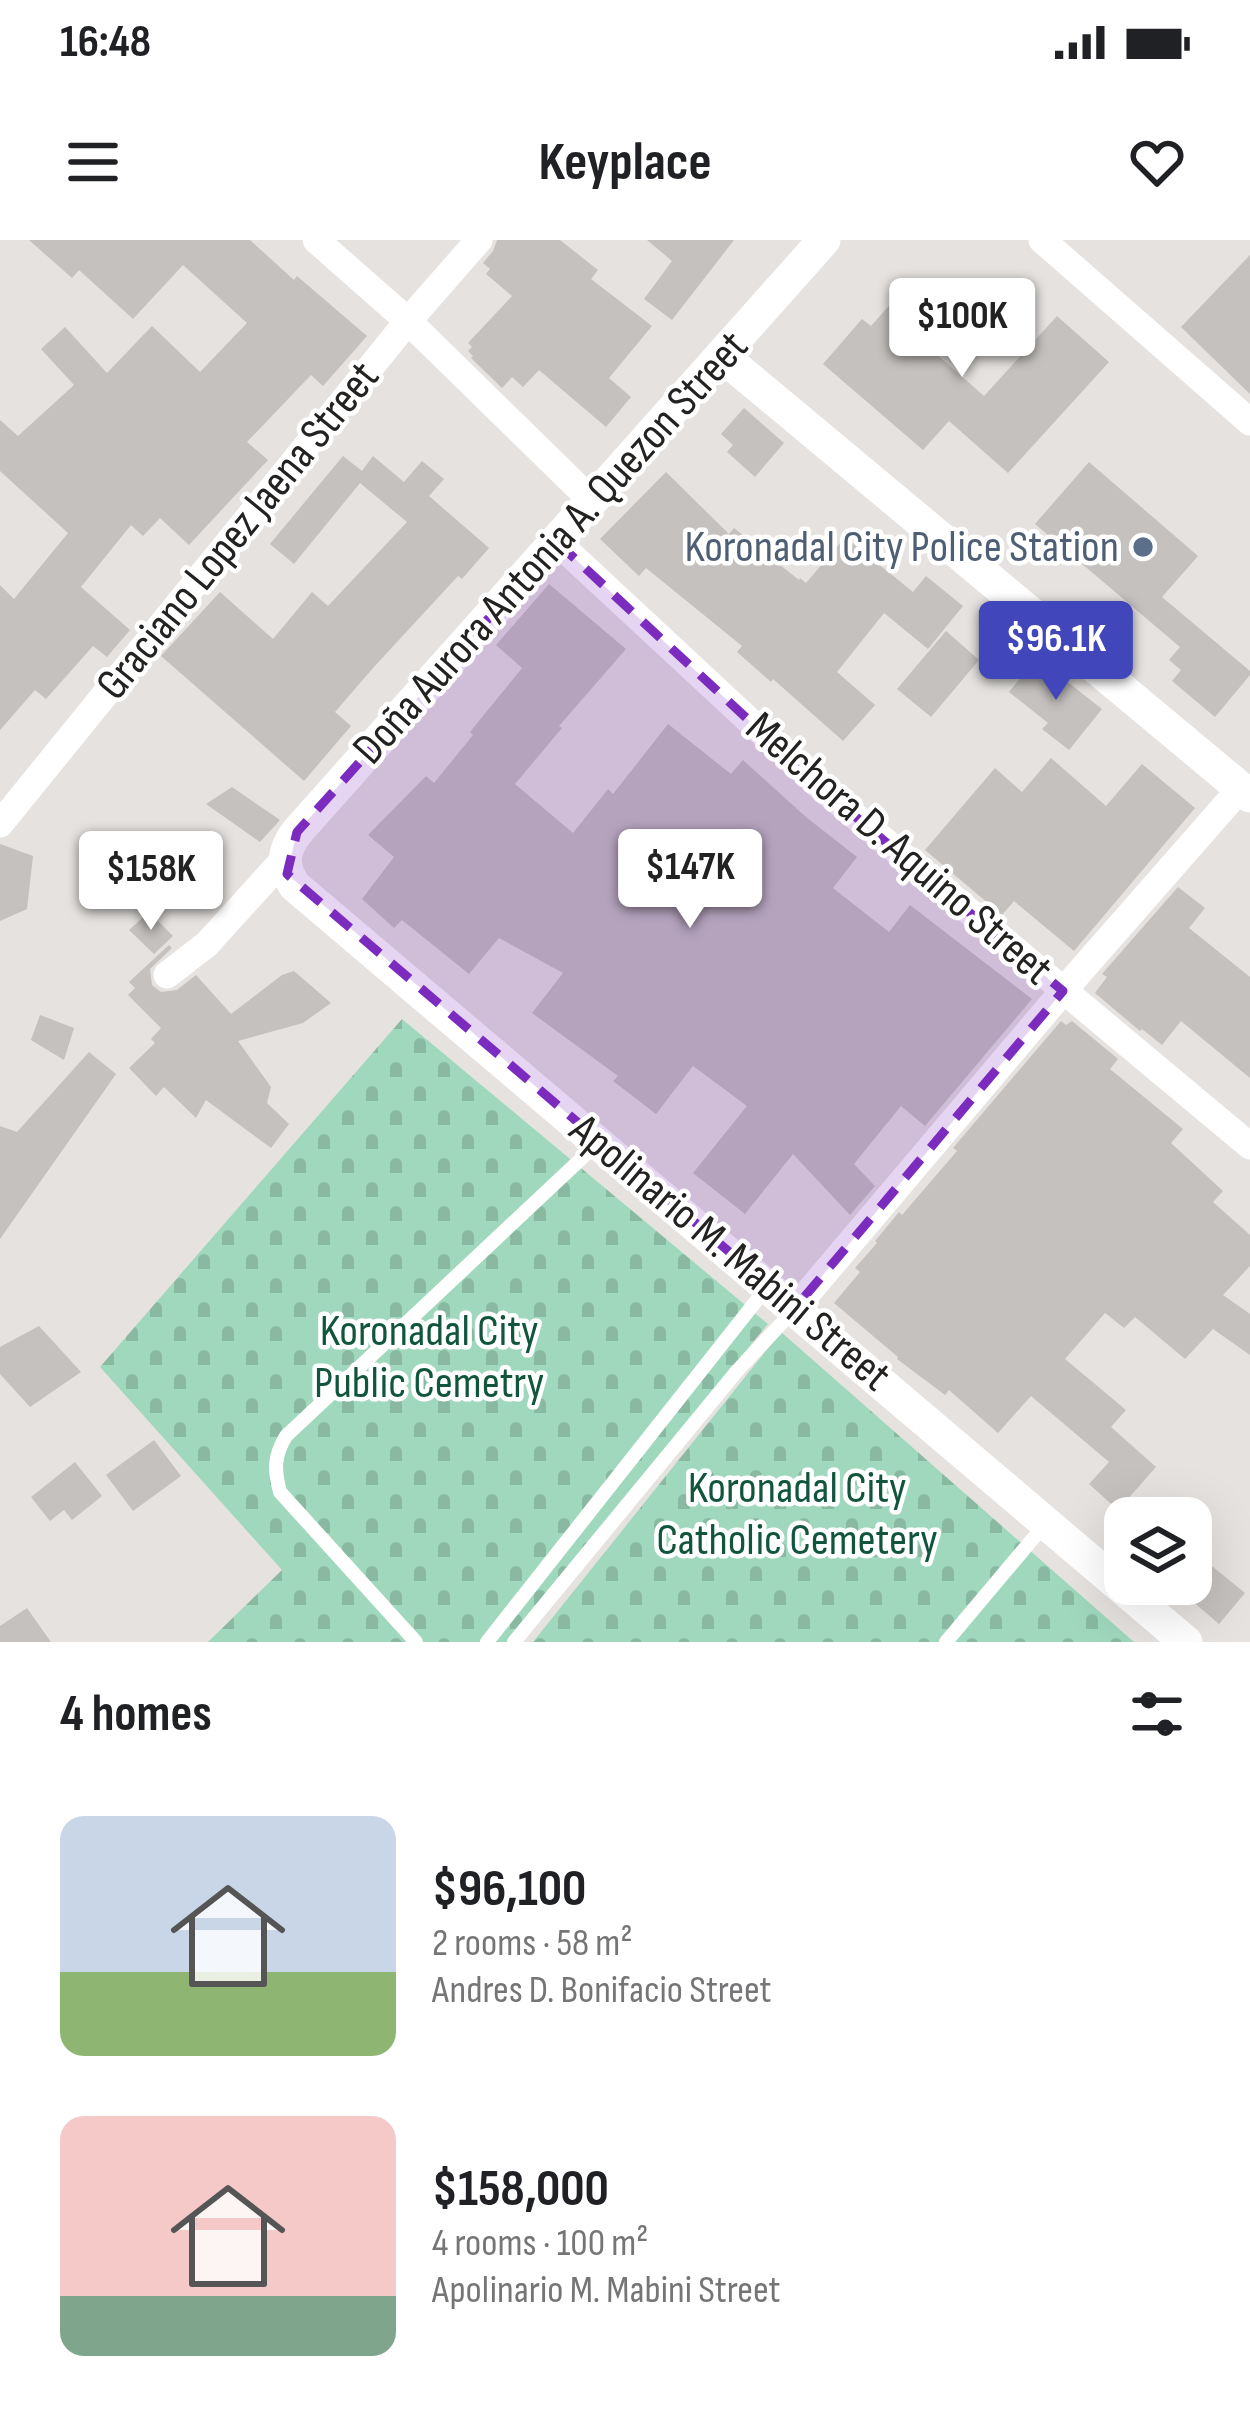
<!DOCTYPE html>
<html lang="en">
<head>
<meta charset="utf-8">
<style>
	:root { --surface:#fff; --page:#f6f6f6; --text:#202124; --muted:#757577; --accent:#4147bb }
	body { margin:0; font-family:"Sofia Sans Condensed",sans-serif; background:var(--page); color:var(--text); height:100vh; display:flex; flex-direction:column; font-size:45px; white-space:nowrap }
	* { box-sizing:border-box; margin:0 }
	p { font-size:39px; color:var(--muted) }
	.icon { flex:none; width:66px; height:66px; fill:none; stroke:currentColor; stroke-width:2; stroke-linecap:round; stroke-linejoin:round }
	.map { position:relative; height:1402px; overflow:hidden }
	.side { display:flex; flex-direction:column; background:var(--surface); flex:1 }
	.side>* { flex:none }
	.buttons { position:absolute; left:1104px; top:1257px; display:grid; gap:24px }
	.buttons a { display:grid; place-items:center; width:108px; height:108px; border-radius:24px; background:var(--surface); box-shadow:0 12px 48px #0002; font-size:60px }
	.price { position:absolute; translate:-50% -102px; padding:0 27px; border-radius:12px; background:#fff; color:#222; font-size:39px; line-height:78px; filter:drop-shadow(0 3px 6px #0008) }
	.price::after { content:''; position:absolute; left:50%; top:72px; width:36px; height:27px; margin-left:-18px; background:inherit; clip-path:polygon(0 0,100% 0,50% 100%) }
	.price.selected { background:var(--accent); color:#fff }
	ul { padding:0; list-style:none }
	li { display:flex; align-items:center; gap:36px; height:300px; padding:0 60px }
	li span { display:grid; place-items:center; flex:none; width:336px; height:240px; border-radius:24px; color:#555 }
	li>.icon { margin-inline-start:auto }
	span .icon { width:144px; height:144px; fill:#fffc; stroke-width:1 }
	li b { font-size:51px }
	h2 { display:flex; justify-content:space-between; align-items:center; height:144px; padding:0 60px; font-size:51px }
	.status { display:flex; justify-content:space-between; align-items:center; height:84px; padding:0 60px; background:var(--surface); direction:ltr }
	.status svg { height:33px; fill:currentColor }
	header { display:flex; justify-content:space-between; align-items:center; height:156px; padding:0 60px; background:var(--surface); font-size:54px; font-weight:700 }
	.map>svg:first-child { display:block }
</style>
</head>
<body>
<div class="status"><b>16:48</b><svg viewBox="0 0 49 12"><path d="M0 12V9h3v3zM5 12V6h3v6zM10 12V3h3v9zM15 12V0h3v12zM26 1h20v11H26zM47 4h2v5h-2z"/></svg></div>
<header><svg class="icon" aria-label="menu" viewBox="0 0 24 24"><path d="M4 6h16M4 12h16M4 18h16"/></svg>Keyplace<svg class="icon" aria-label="heart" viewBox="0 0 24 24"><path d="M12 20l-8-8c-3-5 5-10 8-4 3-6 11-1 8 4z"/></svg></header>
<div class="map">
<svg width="1250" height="1402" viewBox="0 0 1250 1402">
	<defs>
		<pattern id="cemetery-stones" width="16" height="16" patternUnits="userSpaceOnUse" patternTransform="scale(3)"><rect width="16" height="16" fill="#9fd8bc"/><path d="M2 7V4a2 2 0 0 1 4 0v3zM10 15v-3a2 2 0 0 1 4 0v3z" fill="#89b9a1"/></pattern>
	</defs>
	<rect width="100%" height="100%" fill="#e5e2df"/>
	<path fill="url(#cemetery-stones)" d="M402,779L768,1084L507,1402H208L282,1330L100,1127Z
		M781,1092L1134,1402H533Z"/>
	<path fill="#c4c1be" d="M29,0H250L294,40L297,36L367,96L323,146L311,135L247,202L268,220L189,305L160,278L143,296L131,285L81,347L130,390L107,417L93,406L46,459L35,450L0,490V345L14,359L68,293L0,231V180L18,196L74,145L41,109L65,87L107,133L152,86L200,132L247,83L183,25L133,79L79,30L72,38Z
		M497,0H560L598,30L591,39L652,86L609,138L631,157L606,187L539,130L523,147L512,137L502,148L471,118L473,116L468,111L472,107L468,103L512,56L486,34L490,29L483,23L493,11Z
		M647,0H734L672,80L644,59L672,21Z
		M1250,15V154L1181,87Z
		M912,40L943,67L930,81L939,89L926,105L984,156L1057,76L1109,122L1008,233L949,181L923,210L823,124L862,79L871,86Z
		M744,168L784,203L755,237L727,212L733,205L721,194Z
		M343,216L362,231L373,216L404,242L422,221L444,239L429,256L489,308L462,339L458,336L373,428L335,472L351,486L304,541L161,416L220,352L273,399L312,352L328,366L407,282L360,243L294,324L270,304Z
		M1089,222L1198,316L1162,357L1250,431V435L1215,477L1172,441L1181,430L1169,420L1180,407L1035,284Z
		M666,232L729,294L734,288L799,340L800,338L806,343L845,297L913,352L926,336L963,366L928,409L884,373L837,432L875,465L843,501L773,439L771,442L737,412L742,406L646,328L639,336L600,299Z
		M549,344L626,409L559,486L562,488L515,544L573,593L608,549L613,554L668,484L731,534L743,520L806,577L857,617L833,648L889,692L910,665L1032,759L925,886L901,866L854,924L875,946L850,975L793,914L745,974L693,933L747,866L693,826L656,874L613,841L618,836L532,773L563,733L499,698L469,734L402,680L394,688L362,659L394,617L368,595L426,536L434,543L473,495L470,492L522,428L496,405Z
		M946,391L979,420L931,477L897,449Z
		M1037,418L1102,469L1069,510L1042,489L1048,483L1009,452Z
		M1051,518L1106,566L1142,524L1195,568L1074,711L1014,661L1002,675L925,610L995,528L1022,552Z
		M232,547L280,580L260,602L206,564Z
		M0,604L33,616L27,669L0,681Z
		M1178,647L1205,668L1189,688L1250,737V838L1181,781L1162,805L1142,789L1140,791L1095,753L1107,737L1102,734Z
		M149,672L173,696L154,714L129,690Z
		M169,705L172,708L150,729L152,745L161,752L177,750L196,735L231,774L282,735L294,731L331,763L303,783L238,801L271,847L267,863L289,884L271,908L206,860L196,878L164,847L156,856L129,828L155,803L151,799L161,788L128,755L135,748L129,742Z
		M40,775L74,788L64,820L31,800Z
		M1061,781L1066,785L1072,781L1118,819L1110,829L1183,889L1171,903L1223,951L1213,962L1250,995V1026L1223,1055L1250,1074V1115L1213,1089L1185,1119L1135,1077L1124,1088L1105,1073L1065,1119L1126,1170L1111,1187L1156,1227L1118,1270L1089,1244L1109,1222L1031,1156L998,1193L949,1150L945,1155L897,1119L898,1117L834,1063L860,1032L855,1028L877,1003L875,1001L899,972L902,975L957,911L953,908Z
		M89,812L116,834L0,999V886L17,892Z
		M39,1086L81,1132L30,1167L0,1134V1107Z
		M154,1200L181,1236L133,1271L106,1235Z
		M75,1222L102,1256L72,1280L64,1270L50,1281L31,1257Z
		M1191,1309L1245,1353L1219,1384L1191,1360Z
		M27,1368L51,1402H0V1386Z"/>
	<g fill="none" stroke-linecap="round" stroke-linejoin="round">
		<path stroke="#fff" stroke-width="14" d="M416,1402L280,1252C274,1229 274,1216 286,1196L598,903
			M487,1402L768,1046
			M514,1402L737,1131L793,1071
			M946,1402L1047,1282"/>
		<path stroke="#fff" stroke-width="27" d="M316,0L408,81L593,262
			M1042,0L1250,182
			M557,302L825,551L1250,906
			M0,584L408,81L479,0
			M167,735L207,704L285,618
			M795,1068L1063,751L1241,548"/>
		<path stroke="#fff" stroke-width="33" d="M824,0L297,592C283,610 281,627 295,646L1186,1402
			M722,116L1250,556"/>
	</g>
	<path fill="#7b2cbf" fill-opacity="0.2" stroke="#7b2cbf" stroke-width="9" stroke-dasharray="24 15" stroke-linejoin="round" d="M557,302L825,551L1063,751L795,1068L287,634L297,592Z"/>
	<circle fill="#5c6f8a" stroke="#fff" stroke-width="4.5" cx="1143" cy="307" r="12"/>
	<g text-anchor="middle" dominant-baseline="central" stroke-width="9" stroke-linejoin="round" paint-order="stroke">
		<g font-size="45" fill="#232221" stroke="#fff">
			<text transform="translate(238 291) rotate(-51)">Graciano Lopez Jaena Street</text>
			<text transform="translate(551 308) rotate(-48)">Doña Aurora Antonia A. Quezon Street</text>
			<text transform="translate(899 609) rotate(41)">Melchora D. Aquino Street</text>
			<text transform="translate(730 1013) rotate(40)">Apolinario M. Mabini Street</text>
		</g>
		<g font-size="45" fill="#4e5e75" stroke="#fff" text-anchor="end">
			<text x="1119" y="307">Koronadal City Police Station</text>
		</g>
		<g font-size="45" fill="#11563c" stroke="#fff">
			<text x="429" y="1091">Koronadal City<tspan x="429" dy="52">Public Cemetry</tspan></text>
			<text x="797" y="1248">Koronadal City<tspan x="797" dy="52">Catholic Cemetery</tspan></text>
		</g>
	</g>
</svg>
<div class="buttons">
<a><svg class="icon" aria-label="layers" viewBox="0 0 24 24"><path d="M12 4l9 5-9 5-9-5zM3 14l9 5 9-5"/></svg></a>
</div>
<b class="price" style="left:962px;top:140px">$100K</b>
<b class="price selected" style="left:1056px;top:463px">$96.1K</b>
<b class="price" style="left:690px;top:691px">$147K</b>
<b class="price" style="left:151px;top:693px">$158K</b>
</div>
<section class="side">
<h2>4 homes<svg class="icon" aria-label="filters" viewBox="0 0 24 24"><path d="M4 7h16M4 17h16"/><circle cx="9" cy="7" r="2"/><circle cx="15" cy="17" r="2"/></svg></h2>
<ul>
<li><span style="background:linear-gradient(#c9d6e8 65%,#8fb573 0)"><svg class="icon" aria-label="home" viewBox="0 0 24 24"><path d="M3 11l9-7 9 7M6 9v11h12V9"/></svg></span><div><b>$96,100</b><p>2 rooms · 58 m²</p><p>Andres D. Bonifacio Street</p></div></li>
<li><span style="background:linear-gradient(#f6c9c9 75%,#7fa58c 0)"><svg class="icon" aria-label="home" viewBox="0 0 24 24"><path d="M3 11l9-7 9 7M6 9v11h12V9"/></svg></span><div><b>$158,000</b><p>4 rooms · 100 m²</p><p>Apolinario M. Mabini Street</p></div></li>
</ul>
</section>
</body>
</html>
